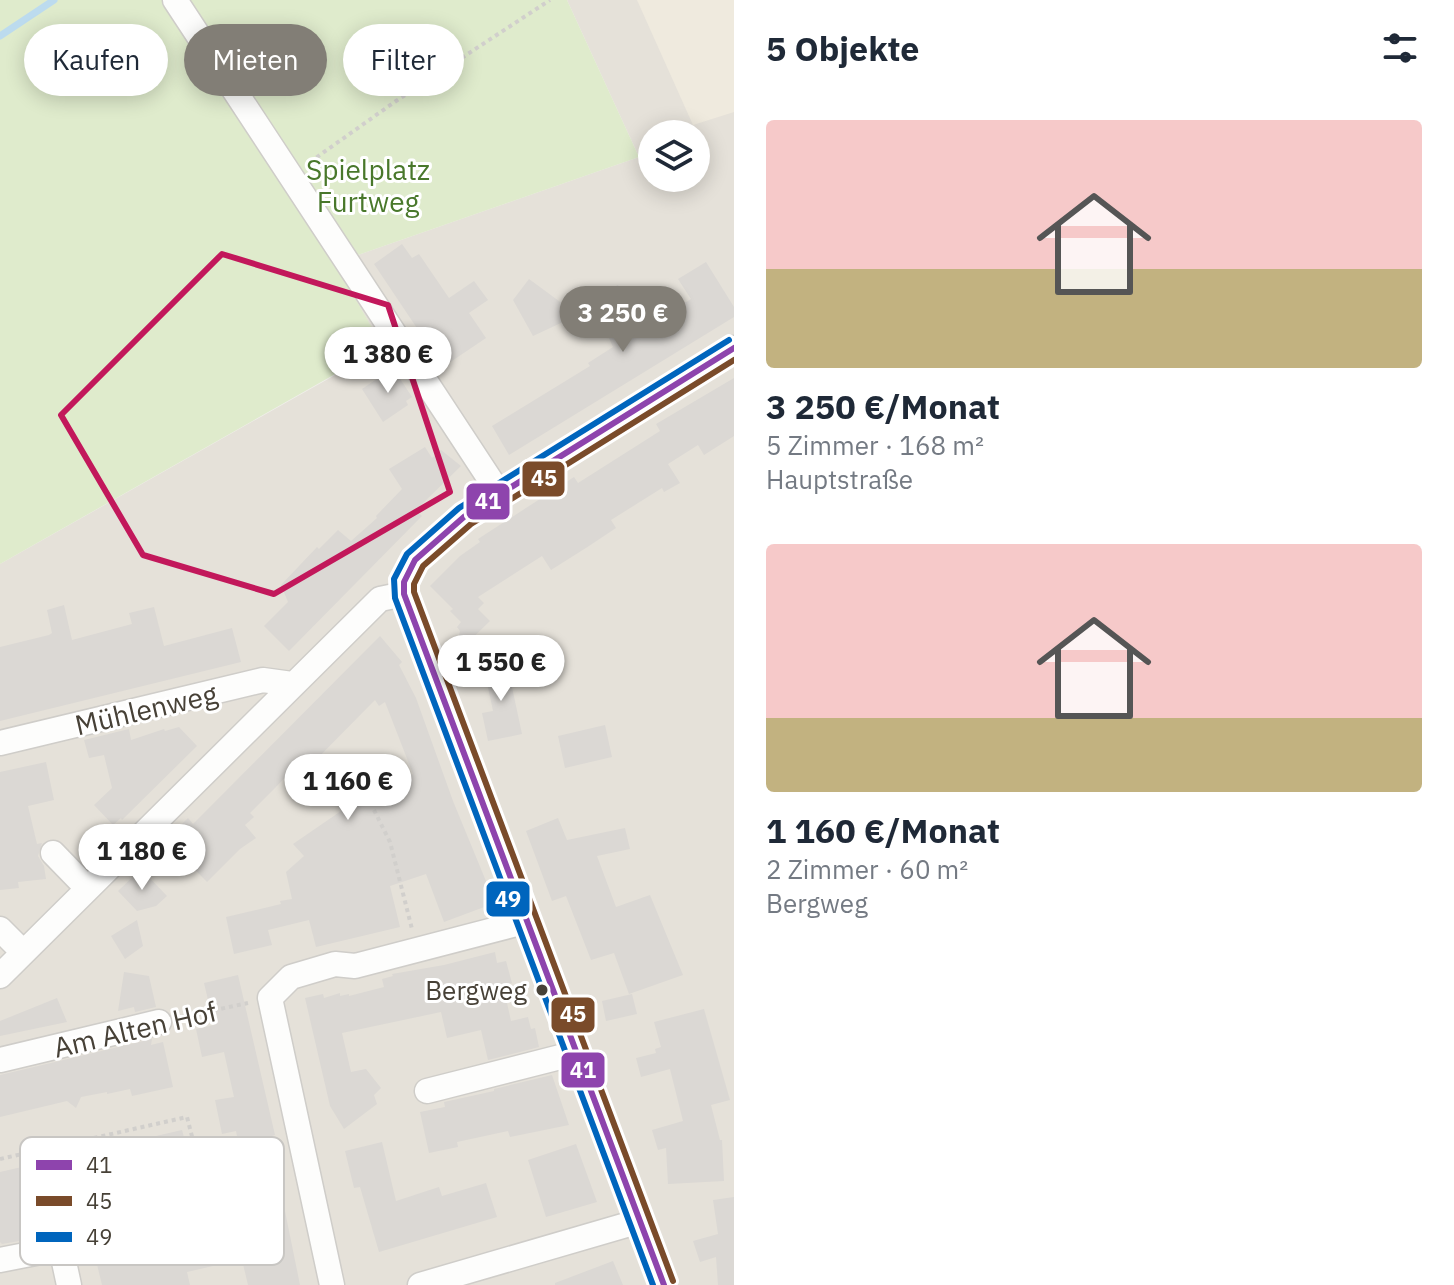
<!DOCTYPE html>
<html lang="de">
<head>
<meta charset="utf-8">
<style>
	:root { --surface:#fff; --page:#f6f6f7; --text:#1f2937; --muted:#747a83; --accent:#827e76 }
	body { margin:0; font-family:"IBM Plex Sans",sans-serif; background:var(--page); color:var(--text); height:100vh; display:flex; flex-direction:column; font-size:30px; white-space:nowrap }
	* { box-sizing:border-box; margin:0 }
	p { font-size:26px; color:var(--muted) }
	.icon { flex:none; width:44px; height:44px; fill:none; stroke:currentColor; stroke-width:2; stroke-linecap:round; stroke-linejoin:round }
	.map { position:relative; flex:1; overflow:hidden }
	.panel { display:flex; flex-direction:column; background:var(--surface); width:720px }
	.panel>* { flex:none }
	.top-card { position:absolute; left:24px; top:24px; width:590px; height:72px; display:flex; gap:16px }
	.tools { position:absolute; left:638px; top:120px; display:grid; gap:16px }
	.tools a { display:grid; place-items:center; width:72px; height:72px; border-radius:50%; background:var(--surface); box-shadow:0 4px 20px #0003; font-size:40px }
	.price { position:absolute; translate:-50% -68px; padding:0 18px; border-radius:28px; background:#fff; color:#222; font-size:26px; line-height:52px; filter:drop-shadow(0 2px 4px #0008) }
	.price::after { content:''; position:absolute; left:50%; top:48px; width:24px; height:18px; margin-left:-12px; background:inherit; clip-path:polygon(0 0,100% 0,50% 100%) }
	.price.active { background:var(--accent); color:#fff }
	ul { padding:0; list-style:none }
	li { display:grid; align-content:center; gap:16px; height:424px; padding:0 32px }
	li span { display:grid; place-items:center; height:248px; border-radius:8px; color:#555 }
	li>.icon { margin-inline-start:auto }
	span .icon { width:144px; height:144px; fill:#fffc; stroke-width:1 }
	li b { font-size:34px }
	h2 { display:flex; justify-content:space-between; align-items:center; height:96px; padding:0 32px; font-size:34px }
	.pill { padding:0 28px; border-radius:36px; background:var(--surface); box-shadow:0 4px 20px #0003; font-size:28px; line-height:72px }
	.pill.active { background:var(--accent); color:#fff }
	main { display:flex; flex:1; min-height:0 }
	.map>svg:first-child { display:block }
</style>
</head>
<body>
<main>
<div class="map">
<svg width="734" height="1285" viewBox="0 0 734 1285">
	<rect width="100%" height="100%" fill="#f1efec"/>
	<path fill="#e5e1d9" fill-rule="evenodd" d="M567,0H734V1285H0V564L383,348L335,263L639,157ZM652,134H696V178H652Z"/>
	<path fill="#efeade" d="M637,0H734V112L693,125Z"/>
	<path fill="#dfebcc" d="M0,0H567L639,157L335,263L383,347L0,564Z"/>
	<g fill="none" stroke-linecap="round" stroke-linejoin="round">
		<path stroke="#bcdbee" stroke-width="7" d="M0,36L54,0"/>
	</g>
	<path fill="#dbd8d4" d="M402,244L412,258L419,254L449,298L474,281L488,300L469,313L486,338L443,367L374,264Z
		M706,262L734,307V317L509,455L492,426L590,366L588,363L613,347L591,298L618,285L621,293L629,289L646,326L691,299L678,279Z
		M529,279L578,315L533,336L513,300Z
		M393,368L412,397L406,401L408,405L383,422L362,389Z
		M734,378V436L704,455L698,445L668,464L680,483L664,492L662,488L611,520L616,528L589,546L551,570L542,556L478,597L484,603L478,609L490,621L456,654L460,631L457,627L461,622L450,611L453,609L430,586L460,556L480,542L478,539L574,477L578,483L660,431L656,424Z
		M425,447L432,458L441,450L461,466L416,510L422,516L289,651L264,626L288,602L281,585L317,547L319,549L338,530L351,541L377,518L376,516L402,489L389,469Z
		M64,605L72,640L132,624L129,613L154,607L164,646L232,628L241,662L0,721V647L49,635L52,633L47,610Z
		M380,636L402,662L399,665L416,698L453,801L495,903L444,922L426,874L390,886L400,927L316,947L309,920L268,930L272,945L234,954L226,917L281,904L280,901L292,899L286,872L304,856L293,844L341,811L328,791L347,780L360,800L413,774L385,702L379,706L375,700L300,776L293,769L275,788L250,813L254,817L245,825L256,838L240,849L207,882L166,840L188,818L193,824Z
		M506,659L522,734L488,741L482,713L493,711L483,664Z
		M605,725L612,757L565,768L558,736Z
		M179,727L197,746L122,820L121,818L113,825L94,805L112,788L104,755L89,758L84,740L129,729L131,740L164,729L165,731Z
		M46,762L54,800L28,806L37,844L42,843L38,856L44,866L46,879L18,882L19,888L0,890V772Z
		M558,818L567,840L625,828L630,849L597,856L616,907L650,895L683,975L629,994L614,953L591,960L566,896L552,901L526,831Z
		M141,869L167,896L156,906L137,911L118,891Z
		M137,920L143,946L125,959L111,936Z
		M495,952L497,963L506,961L512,983L503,985L511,1021L528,1017L531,1029L535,1028L539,1047L488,1060L481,1030L447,1038L441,1012L342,1033L351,1072L366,1069L381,1088L374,1095L377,1104L344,1129L330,1106L305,998L323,994L324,998L340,993V996L349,994V996L384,987L382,979L393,976L392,974L444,965Z
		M124,972L149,976L156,1007L135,1012L134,1007L118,1011Z
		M238,975L275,1135L272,1136L276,1156L274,1157L300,1285H248L238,1243L243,1242L230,1176L244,1173L236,1131L222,1134L215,1100L234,1097L224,1052L202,1057L196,1029L214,1025L204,983Z
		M632,994L637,1014L606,1021L602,1001Z
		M57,998L67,1022L0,1036V1021Z
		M704,1009L730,1100L711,1105L720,1140H722L724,1181L668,1184L666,1148L658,1150L652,1130L683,1121L670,1069L641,1077L636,1058L656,1053L655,1049L661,1047L654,1022Z
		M152,1039L151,1045L163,1042L173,1087L132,1096L130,1089L107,1094V1092L81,1097L76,1108L67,1101L0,1117V1075Z
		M552,1075L569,1125L510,1137L508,1131L457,1142L458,1147L429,1153L420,1112L445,1107L444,1102L494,1091V1089Z
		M182,1130L198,1189L166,1197L162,1181L84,1199V1203L20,1217L25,1240L2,1244L0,1242V1172Z
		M382,1142L396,1201L439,1187L442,1196L486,1183L497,1217L379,1252L360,1187L354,1188L345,1151Z
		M576,1144L597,1202L546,1217L528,1160Z
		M734,1197V1285H718L716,1257L700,1262L693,1241L718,1234L713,1200Z
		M204,1227L213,1266L187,1272L190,1285H102L94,1252Z
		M613,1261L623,1285H555V1283Z"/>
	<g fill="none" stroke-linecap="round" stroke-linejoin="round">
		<g stroke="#cfcdc9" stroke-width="27">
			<path id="minor" d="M175,0L499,493
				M0,743L263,680L292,684
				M53,853L87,888
				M0,929L23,952
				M0,976L380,599L404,594
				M0,1060L159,1022
				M427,1091L576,1053
				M0,1260L61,1248L69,1285
				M332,1285L270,998L291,977L335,964L355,966L528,921
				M420,1285L640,1221
				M664,1285L410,610L404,594V582L408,572L415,560L465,516L734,348"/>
		</g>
		<path stroke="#d1cfcc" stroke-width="4" stroke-dasharray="4 4" stroke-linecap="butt" d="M310,162L396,101L550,0
			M374,810L390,842L412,929
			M182,1017L248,1003
			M0,1159L187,1117L196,1152
			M83,1243L163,1225"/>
		<use href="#minor" stroke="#fdfdfc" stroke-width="24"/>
		<g stroke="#fff" stroke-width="12">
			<path id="bus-1" d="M664,1285L404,594V582L415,560L465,516L734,348"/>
		</g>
		<g stroke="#fff" stroke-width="12">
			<path id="bus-2" d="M673,1281L414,592V584L423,566L471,524L734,360"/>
		</g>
		<g stroke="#fff" stroke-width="12">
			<path id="bus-3" d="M653,1285L395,598L394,579L407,554L459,508L729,340"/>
		</g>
		<use href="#bus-1" stroke="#8e44ad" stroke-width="6"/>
		<use href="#bus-2" stroke="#7a4b2a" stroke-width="6"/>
		<use href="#bus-3" stroke="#0065bd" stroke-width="6"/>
	</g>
	<path fill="none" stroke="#c2185b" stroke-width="6" stroke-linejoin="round" d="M222,254L388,305L450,492L274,594L143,555L61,415Z"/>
	<circle fill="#474137" stroke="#fff" stroke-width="3" cx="542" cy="990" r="7"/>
	<g text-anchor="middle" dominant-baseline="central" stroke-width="6" stroke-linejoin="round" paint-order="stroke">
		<g font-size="26" fill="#474137" stroke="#fff" text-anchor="end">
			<text x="527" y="990">Bergweg</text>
		</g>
		<g font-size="28" fill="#49782b" stroke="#fff">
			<text x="368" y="169">Spielplatz<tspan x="368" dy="32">Furtweg</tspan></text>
		</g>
		<g font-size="28" fill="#474137" stroke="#fff">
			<text transform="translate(146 709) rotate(-13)">Mühlenweg</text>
			<text transform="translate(135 1029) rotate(-13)">Am Alten Hof</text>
		</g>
	</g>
	<rect x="20" y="1137" width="264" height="128" rx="12" fill="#fff" stroke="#c8c6c3" stroke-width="2"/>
	<rect x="36" y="1160" width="36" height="10" fill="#8e44ad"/>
	<rect x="36" y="1196" width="36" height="10" fill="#7a4b2a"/>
	<rect x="36" y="1232" width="36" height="10" fill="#0065bd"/>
	<g font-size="22" fill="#474137">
		<text x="86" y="1173">41</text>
		<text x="86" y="1209">45</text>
		<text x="86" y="1245">49</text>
	</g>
	<g stroke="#fff" stroke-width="3">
		<rect x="521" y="460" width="45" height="38" rx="8" fill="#7a4b2a"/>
		<rect x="465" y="482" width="46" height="39" rx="8" fill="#8e44ad"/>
		<rect x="485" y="880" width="46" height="38" rx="8" fill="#0065bd"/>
		<rect x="550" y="996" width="46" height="38" rx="8" fill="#7a4b2a"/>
		<rect x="560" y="1051" width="46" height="38" rx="8" fill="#8e44ad"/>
	</g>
	<g font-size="22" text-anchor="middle" font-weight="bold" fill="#fff">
		<text x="544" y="486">45</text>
		<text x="488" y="509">41</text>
		<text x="508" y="907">49</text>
		<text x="573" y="1022">45</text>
		<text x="583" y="1078">41</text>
	</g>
</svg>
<div class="tools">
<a><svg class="icon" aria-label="layers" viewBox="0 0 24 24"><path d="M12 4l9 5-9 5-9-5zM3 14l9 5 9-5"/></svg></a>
</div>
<b class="price active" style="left:623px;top:354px">3 250 €</b>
<b class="price" style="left:388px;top:395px">1 380 €</b>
<b class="price" style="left:501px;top:703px">1 550 €</b>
<b class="price" style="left:348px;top:822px">1 160 €</b>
<b class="price" style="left:142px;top:892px">1 180 €</b>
<div class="top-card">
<a class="pill">Kaufen</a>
<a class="pill active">Mieten</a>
<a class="pill">Filter</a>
</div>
</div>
<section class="panel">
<h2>5 Objekte<svg class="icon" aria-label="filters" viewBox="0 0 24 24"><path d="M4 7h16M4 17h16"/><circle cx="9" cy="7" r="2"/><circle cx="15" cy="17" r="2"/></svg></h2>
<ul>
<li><span style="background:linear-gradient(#f6c9c9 60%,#c2b280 0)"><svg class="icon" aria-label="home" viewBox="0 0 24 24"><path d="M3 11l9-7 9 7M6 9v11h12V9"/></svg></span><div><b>3 250 €/Monat</b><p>5 Zimmer · 168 m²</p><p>Hauptstraße</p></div></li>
<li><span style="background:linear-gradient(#f6c9c9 70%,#c2b280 0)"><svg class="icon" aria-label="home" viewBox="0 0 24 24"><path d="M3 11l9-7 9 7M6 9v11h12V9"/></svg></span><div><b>1 160 €/Monat</b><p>2 Zimmer · 60 m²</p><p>Bergweg</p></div></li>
</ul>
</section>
</main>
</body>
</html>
